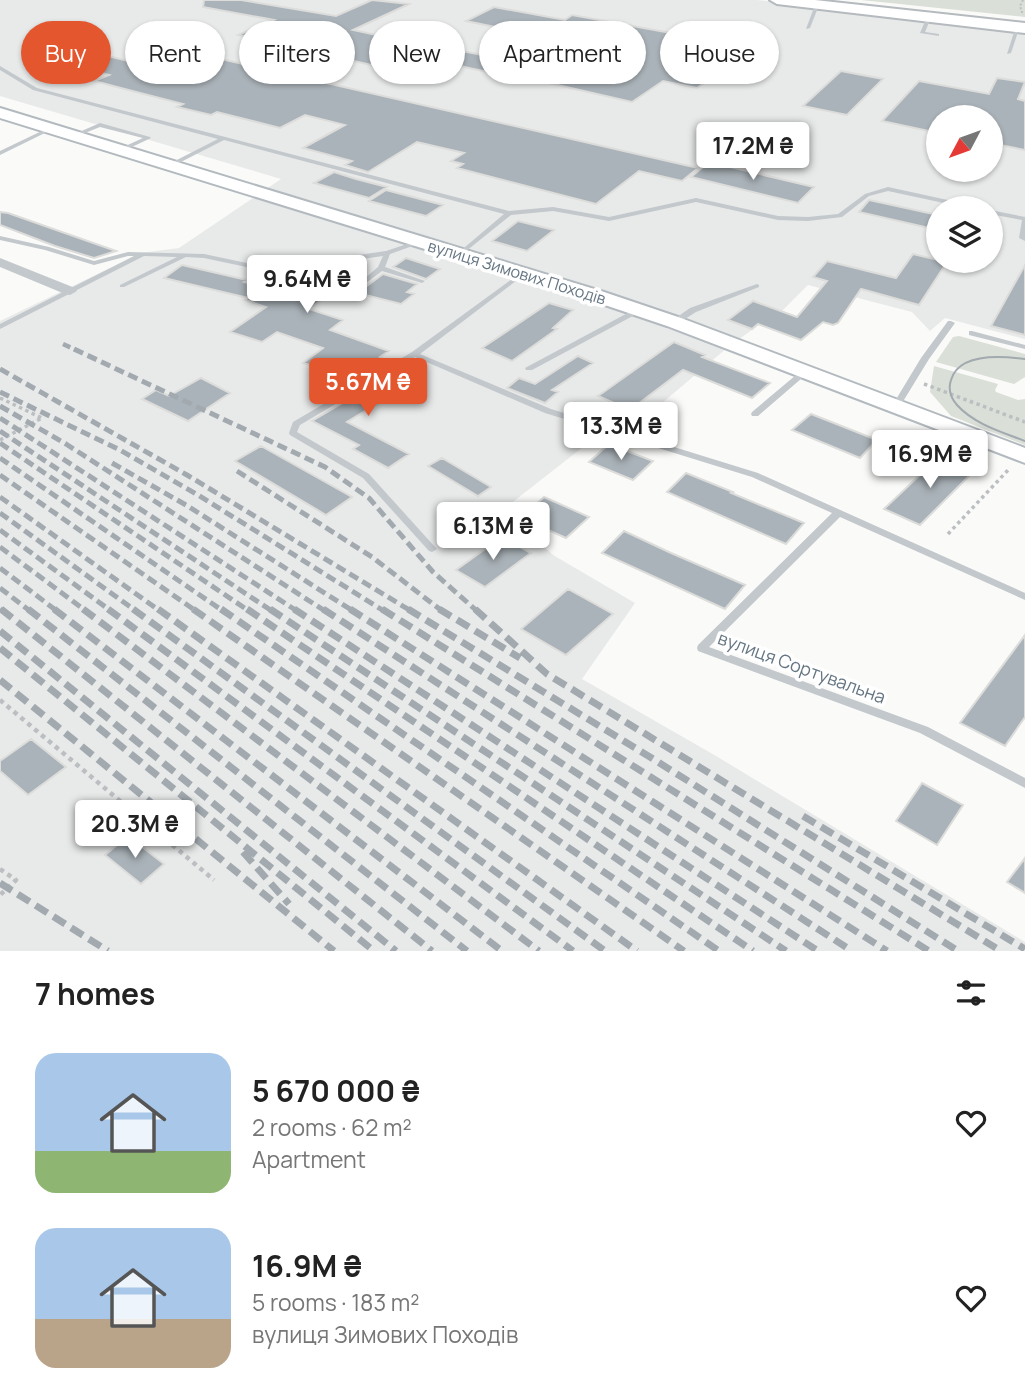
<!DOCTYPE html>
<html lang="en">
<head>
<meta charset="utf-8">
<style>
	:root { --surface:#fff; --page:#f2f2f2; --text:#222; --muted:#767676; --accent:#e4572e }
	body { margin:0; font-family:Manrope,sans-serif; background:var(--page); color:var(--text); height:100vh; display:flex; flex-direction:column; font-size:26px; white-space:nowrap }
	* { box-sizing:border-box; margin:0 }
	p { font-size:23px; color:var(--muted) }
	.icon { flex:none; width:38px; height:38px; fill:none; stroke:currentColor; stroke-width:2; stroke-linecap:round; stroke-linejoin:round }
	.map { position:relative; height:951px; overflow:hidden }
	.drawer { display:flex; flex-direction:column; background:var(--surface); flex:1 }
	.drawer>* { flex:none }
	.hud { position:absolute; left:21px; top:21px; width:984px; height:63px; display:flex; gap:14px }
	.needle { width:46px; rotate:229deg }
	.tools { position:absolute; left:926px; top:105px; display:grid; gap:14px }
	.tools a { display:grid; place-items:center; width:77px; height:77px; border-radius:50%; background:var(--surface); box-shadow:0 2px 5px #0004; font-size:35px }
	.price { position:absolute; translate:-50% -60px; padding:0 16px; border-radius:7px; background:#fff; color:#222; font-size:23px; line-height:46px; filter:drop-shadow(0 2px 4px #0008) }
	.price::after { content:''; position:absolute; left:50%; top:42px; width:21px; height:16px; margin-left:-10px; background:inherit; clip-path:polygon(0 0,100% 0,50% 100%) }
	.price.current { background:var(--accent); color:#fff }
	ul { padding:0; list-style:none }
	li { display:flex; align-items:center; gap:21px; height:175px; padding:0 35px }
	li span { display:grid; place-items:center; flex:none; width:196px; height:140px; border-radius:21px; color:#555 }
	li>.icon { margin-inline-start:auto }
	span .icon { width:84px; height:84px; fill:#fffc; stroke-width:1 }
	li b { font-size:30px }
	h2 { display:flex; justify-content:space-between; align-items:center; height:84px; padding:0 35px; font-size:30px }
	.pill { padding:0 24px; border-radius:32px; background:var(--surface); box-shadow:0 2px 5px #0004; font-size:24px; line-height:63px }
	.pill.current { background:var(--accent); color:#fff }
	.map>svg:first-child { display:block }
</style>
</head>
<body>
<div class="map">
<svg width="1025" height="951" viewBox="0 0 1025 951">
	<rect width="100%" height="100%" fill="#fafaf8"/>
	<path fill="#e8e9e9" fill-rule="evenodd" d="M0,0H757L1025,31V339L945,318L930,331L912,312L808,285L770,323L764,321L727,348L642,420L597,436L504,509L553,555L635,603L582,679L716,756L1025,942V951H0V321L141,253L179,248L281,179L0,96ZM938,117H990V170H938ZM938,208H990V261H938Z"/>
	<path fill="#dadfd7" d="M861,0H1025V17Z
		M959,336L1025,354V377L1014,384L936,362L953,337Z
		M934,366L998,384L995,390L996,392L1018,400L1025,399V445L951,416L930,392Z"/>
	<path fill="#aab3b9" stroke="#dcdcda" stroke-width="2" d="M204,0H241L336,16L372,0L409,4L353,30L441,49L398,71L238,35L274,20L203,7Z
		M494,7L565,20L572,15L682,35L675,39L721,48L729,42L757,47L697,88L663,81L632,102L540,81L576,61L530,51L492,73L437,61L457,50L487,56L529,34L466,21Z
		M68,46L136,63L173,48L698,168L682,181L639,171L596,204L457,168L463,164L451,161L464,153L417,142L368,172L345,165L352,161L303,148L345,125L305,115L280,128L217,112L211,115L177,107L183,104L94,81L109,75L39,57Z
		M841,71L883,79L847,115L803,106Z
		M997,78L1025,82L1018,99L1025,101V150L990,143V117H938V133L882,121L919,81L989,94Z
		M709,162L814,187L798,203L691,177Z
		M334,172L356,179L387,187L369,198L314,183Z
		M386,190L443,205L426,216L369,201Z
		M869,200L938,215V230L859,212Z
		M0,212L8,213L116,251L94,258L55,246L0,225Z
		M518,221L554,230L527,251L492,241Z
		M913,254L947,262L919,305L861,289L838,323L833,325L823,322L801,340L758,324L752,329L728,320L753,301L797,317L827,281L813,277L827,261L896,278Z
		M406,258L440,269L426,279L393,267Z
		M182,265L247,280L244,282L292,296L332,269L351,274L356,270L366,273L356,282L358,289L364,288L383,274L417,284L407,292L414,294L401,304L338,288L309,309L343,320L330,330L389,351L380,357L390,362L359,380L303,363L323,348L277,332L262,342L230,332L266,307L245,300L248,298L164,278Z
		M1025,265V335L991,326Z
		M549,303L573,310L553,328L557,329L512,361L482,348Z
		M674,342L705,355L702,357L770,383L752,398L683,370L630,410L598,396Z
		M578,356L593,363L552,390L558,392L545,403L507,388L519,378L535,384Z
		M402,368L421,377L347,422L409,454L388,468L353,449L359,445L312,421Z
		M201,378L230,393L188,421L142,399L156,390L169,396Z
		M811,414L877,440L860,458L792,430Z
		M609,444L653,461L633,480L589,462Z
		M261,446L352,497L326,515L235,461Z
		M942,454L976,469L920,525L884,509Z
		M442,458L491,487L478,496L428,466Z
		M686,473L733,492L731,493L804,523L786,544L667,492Z
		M544,497L589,517L566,538L521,518Z
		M624,531L671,553L745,585L725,609L602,553Z
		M502,537L531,553L485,587L456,570Z
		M568,589L613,614L566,655L521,629Z
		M1025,635V717L1005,746L960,723Z
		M31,739L66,767L28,795L0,771V761Z
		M922,783L963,805L937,845L896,821Z
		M128,836L164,864L141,884L105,855Z
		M1025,858V893L1007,882Z"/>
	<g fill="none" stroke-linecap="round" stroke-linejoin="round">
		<g stroke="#b3babf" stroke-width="4">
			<path id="secondary" d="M0,108L604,292L681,318L1025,448V463L667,326L590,300L0,118Z"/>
		</g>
		<g stroke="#b5babe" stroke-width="4">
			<path id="primary" d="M770,0H815L1025,23V33L777,4Z"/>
		</g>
		<path stroke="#bbbfc2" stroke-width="2" stroke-dasharray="2 2" stroke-linecap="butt" d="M1023,0L1020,6L1023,15"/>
		<path stroke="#bbbfc2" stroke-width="3.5" stroke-dasharray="3.5 3.5" stroke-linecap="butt" d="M924,384L1025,422
			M0,398L42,418
			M0,440L42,418
			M948,534L1010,468"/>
		<path stroke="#bbbfc2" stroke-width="4.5" stroke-dasharray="4.5 4.5" stroke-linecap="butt" d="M0,700L214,880
			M0,869L16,880L0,895"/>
		<path fill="#c3c8cc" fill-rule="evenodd" d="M817,4L819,5L810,28L806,29L815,5Z
			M929,12L933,13L925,32L939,34V36L920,33Z
			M1019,22L1021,23L1011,53L1007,54L1017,23Z
			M0,66L37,88L509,211L553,207L609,217L696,198L778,216L808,217L838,214L865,194L888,187L975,206L978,208H967L888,191L869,196L842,217L808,221L778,220L696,202L609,221L553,211L511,215L460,256L458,255V253L504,214L224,140L171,167H167V165L218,139L33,90L0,70Z
			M100,123L150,137L151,138L121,152L119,151V149L143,138L100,127L75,137L70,136Z
			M48,128L53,129L0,155V151Z
			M990,210L1025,217V241L1019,238L1022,220L990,214Z
			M0,236L49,247L94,261L128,252L204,254L270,268L386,251L419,240L421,241V243L390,254L385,267L425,281L422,283L382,271L362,286H358V284L378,267L383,256L270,272L204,258L186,257L124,287H120V285L177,257L144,256L0,329V324L134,256H128L94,265L45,250L0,240Z
			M523,271L525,272V274L420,354L551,409L758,473L1025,593V600L840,517L709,647L928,727L1025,778V788L920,733L698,651L697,648L698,645L832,513L752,477L545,413L415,357L300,425L297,432L369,474L435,547L437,549L432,552L429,551L363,478L290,435L289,433L293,422L412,352Z
			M757,284L759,285V287L696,312L677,324H674L670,322L690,308Z
			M637,308H643L644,310L532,370H526L525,368Z
			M948,321H951L955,323L929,359L899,408H893L892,406L921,358Z
			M969,331H972L1025,345V349L969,335Z
			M802,370H808L809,372L758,416H752L751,414L752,412Z"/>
		<path fill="#c3c8cc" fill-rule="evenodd" d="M0,258L75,288L77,291L70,295L65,294L0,267Z"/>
		<use href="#secondary" fill="#fff" fill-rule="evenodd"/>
		<use href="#primary" fill="#fff" fill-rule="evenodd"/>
		<path stroke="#a2aab0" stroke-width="2" d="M1025,359C1003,356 959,352 951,380C948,389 950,397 957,405C974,424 1002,432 1025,441"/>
		<path stroke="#a2aab0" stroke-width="4.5" stroke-dasharray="8 4.5" stroke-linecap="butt" d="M63,344L78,351"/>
		<path stroke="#a2aab0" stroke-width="5" stroke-dasharray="10 5" stroke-linecap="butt" d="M74,349L325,467L369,498L433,572L477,611
			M0,369L187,475L411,611
			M0,392L120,450L198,495L384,611
			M0,406L66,444L325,611
			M0,418L297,611
			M0,431L272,611
			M0,443L249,611
			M0,458L223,611
			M112,463L186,505L353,611
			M237,471L372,557L442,611
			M0,475L196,611
			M0,497L160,611
			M0,513L136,611
			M0,530L111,611
			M0,547L86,611
			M0,568L57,611
			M0,588L30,611
			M0,609L3,611"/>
		<path stroke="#a2aab0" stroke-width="7" stroke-dasharray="14 7" stroke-linecap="butt" d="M1,609L432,951
			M28,609L467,951
			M54,609L502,951
			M83,609L539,951
			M108,609L573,951
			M133,609L605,951
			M158,609L637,951
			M193,609L684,951
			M221,609L719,951
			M247,609L753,951
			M270,609L786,951
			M294,609L818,951
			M323,609L852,951
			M350,609L887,951
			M382,609L929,951
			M408,609L650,757L958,951
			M439,609L520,658
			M475,609L547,674L1001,951
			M0,631L396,951
			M0,648L374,951
			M0,680L334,951
			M803,816L1025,949
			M243,852L289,904
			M0,883L108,951"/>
	</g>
	<g text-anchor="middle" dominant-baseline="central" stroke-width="7" stroke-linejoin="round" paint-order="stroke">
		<g font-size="16" fill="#657683" stroke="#fff">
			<text transform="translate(517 272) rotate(17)">вулиця Зимових Походів</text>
		</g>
		<g font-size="18" fill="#657683" stroke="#fff">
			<text transform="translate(802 667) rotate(20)">вулиця Сортувальна</text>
		</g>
	</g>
</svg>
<div class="tools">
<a><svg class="needle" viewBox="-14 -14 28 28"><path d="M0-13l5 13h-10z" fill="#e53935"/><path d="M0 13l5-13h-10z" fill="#767676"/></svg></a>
<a><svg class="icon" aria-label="layers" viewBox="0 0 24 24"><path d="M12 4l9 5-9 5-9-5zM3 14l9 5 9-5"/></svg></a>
</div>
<b class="price" style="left:753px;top:182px">17.2M ₴</b>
<b class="price" style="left:307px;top:315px">9.64M ₴</b>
<b class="price current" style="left:368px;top:418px">5.67M ₴</b>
<b class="price" style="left:621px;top:462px">13.3M ₴</b>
<b class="price" style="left:930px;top:490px">16.9M ₴</b>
<b class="price" style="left:493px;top:562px">6.13M ₴</b>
<b class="price" style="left:135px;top:860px">20.3M ₴</b>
<div class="hud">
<a class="pill current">Buy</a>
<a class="pill">Rent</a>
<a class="pill">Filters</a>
<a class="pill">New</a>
<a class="pill">Apartment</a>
<a class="pill">House</a>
</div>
</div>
<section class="drawer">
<h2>7 homes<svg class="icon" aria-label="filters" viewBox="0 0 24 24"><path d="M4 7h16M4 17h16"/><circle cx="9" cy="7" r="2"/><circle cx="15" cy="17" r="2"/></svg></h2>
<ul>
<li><span style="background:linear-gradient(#a9c7e8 70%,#8fb573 0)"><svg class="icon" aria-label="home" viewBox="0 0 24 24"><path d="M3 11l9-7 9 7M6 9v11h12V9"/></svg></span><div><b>5 670 000 ₴</b><p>2 rooms · 62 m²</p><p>Apartment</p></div><svg class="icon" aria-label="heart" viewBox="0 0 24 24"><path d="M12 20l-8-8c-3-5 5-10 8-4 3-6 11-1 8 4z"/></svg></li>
<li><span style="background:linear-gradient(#a9c7e8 65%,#b9a48a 0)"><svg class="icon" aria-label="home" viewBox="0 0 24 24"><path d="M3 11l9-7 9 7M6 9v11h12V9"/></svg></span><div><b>16.9M ₴</b><p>5 rooms · 183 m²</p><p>вулиця Зимових Походів</p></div><svg class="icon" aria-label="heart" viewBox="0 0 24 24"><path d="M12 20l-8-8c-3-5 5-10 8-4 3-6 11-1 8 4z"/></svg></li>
</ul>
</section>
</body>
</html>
